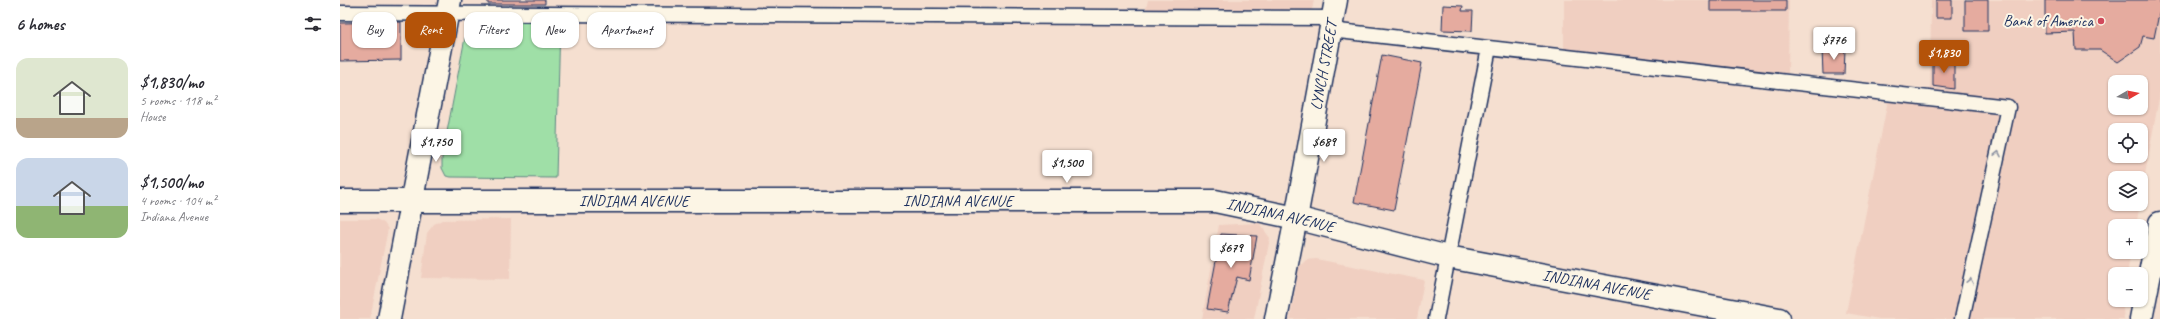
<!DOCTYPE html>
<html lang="en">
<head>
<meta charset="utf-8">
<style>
	:root { --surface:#fff; --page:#f2f2f3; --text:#2b2b33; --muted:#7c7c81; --accent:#b45309 }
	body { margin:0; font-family:Caveat,sans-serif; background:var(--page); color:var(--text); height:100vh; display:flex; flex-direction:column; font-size:15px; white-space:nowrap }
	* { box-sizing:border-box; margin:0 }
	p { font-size:13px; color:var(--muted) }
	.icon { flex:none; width:22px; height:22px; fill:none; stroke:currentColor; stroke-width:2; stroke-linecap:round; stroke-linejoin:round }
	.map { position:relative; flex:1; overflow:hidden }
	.sheet { display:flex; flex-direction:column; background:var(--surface); width:340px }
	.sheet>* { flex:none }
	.guide { position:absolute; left:12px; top:12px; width:380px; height:36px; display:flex; gap:8px }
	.needle { width:26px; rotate:81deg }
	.tools { position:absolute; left:1768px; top:75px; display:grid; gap:8px }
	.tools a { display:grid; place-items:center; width:40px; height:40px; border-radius:8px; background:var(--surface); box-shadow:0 1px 3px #0004; font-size:20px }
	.price { position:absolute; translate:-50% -34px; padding:0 9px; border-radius:4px; background:#fff; color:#222; font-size:13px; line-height:26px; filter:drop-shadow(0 1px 2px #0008) }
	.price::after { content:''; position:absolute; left:50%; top:24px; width:12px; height:9px; margin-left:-6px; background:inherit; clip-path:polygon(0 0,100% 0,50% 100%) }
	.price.selected { background:var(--accent); color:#fff }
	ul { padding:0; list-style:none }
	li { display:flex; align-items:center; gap:12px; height:100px; padding:0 16px }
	li span { display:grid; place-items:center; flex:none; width:112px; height:80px; border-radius:12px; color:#555 }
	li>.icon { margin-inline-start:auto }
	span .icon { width:48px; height:48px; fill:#fffc; stroke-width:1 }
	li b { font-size:17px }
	h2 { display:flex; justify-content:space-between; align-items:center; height:48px; padding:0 16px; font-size:17px }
	.pill { padding:0 14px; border-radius:12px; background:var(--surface); box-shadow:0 1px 3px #0004; font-size:14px; line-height:36px }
	.pill.selected { background:var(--accent); color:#fff }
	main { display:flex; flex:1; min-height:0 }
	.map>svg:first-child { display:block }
</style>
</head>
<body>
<main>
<section class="sheet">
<h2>6 homes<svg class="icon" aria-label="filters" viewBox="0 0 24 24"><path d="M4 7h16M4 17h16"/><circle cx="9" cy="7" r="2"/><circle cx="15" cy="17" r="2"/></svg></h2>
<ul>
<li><span style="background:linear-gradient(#dfe7d0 75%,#b9a48a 0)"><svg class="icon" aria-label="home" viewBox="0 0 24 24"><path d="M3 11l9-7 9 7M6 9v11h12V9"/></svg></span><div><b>$1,830/mo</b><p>5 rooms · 118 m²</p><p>House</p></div></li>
<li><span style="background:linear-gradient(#c9d6e8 60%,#8fb573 0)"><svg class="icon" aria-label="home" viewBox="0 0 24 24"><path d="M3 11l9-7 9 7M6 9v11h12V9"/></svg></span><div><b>$1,500/mo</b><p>4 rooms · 104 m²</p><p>Indiana Avenue</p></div></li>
</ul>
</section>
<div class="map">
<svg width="1820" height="319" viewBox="0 0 1820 319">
	<rect width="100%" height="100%" fill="#f5dfd0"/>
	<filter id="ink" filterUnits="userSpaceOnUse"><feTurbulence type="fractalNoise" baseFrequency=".025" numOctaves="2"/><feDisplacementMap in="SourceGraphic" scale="8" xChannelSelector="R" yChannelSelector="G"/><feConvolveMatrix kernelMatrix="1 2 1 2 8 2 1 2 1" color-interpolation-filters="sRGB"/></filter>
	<g filter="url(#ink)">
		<path fill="#f0cfc1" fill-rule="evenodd" d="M808,0H974L972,10L806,9Z
			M1224,0H1449L1448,74L1224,49Z
			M1591,0H1820V93L1801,196V178H1775V204H1800L1796,226H1775V252H1791L1787,274H1775V300H1782L1784,319H1539L1506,313L1548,100L1590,104ZM1775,82H1801V108H1775ZM1775,130H1801V156H1775Z
			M0,219H36L44,223L48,229L30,319H0Z
			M171,219L170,279L81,278L87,233L94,224L102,220Z
			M919,223L930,238L914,319H862L879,225Z
			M976,259L1084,280L1077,319H950L959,267L966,260Z"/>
		<path fill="#9fdfa7" stroke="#5d8782" d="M128,22H220L216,178L111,177L106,176L102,168V158Z"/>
		<path fill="#e5ab9f" stroke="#1b2f5e" d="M148,0H205V4H148Z
			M1370,0H1446V11H1370Z
			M1596,0H1612V18H1596Z
			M1625,0H1648V31H1625Z
			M1705,0H1820V9L1814,38L1803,36L1800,47L1778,62L1760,50H1736L1735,32L1705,33Z
			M1103,5L1123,6L1122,11H1133L1132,31L1102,30Z
			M61,22V60L0,61V23Z
			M1482,49H1505L1504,74H1483Z
			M1042,55L1082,63L1054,210L1014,202Z
			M1593,59L1614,62V89L1593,86Z
			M881,234L917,236L909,280L897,277L888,312L867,309Z"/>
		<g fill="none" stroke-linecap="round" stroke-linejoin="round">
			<g stroke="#1b2f5e" stroke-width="17">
				<path id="lane" d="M0,13L992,18
					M990,30L1668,107L1622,319
					M1096,319L1149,48"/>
			</g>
			<g stroke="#1b2f5e" stroke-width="25">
				<g id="street">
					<path id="s1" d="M0,201H875L956,218L1108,257L1439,319"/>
					<path d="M49,319L110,0"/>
					<path id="s2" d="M936,319L956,218L996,0"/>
				</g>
			</g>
			<g stroke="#1b2f5e" stroke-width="25">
				<path id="secondary" d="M1801,319L1820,223"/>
			</g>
			<use href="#lane" stroke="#fcf5e5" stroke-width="14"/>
			<use href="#street" stroke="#fcf5e5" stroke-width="22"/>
			<use href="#secondary" stroke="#fcf5e5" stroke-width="22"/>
		</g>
		<defs><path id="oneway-chevron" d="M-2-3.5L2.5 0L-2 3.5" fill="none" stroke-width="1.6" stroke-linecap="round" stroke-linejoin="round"/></defs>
		<g stroke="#8c92a2">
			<use href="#oneway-chevron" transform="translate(1658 154) rotate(-78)"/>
			<use href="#oneway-chevron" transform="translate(1630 281) rotate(-78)"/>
		</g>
	</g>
	<circle fill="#d1495b" stroke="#fcf5e5" stroke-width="1.5" cx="1761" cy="21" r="4"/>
	<g text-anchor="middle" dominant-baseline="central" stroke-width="4" stroke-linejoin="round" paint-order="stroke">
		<g font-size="16" fill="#1b2f5e" stroke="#fcf5e5" text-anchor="end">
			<text x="1753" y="21">Bank of America</text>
		</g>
		<g font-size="16" fill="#1b2f5e" stroke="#fcf5e5">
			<text stroke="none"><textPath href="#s2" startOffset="258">LYNCH STREET</textPath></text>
			<text stroke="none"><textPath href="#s1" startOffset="294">INDIANA AVENUE</textPath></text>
			<text stroke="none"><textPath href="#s1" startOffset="618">INDIANA AVENUE</textPath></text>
			<text stroke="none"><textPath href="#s1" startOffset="942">INDIANA AVENUE</textPath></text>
			<text stroke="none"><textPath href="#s1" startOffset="1266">INDIANA AVENUE</textPath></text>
		</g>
	</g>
</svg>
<div class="tools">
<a><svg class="needle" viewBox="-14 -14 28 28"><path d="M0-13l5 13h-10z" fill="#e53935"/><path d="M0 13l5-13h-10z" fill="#7c7c81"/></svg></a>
<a><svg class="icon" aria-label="locate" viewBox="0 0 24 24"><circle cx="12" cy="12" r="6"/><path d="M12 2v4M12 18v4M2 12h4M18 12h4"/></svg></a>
<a><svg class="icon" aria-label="layers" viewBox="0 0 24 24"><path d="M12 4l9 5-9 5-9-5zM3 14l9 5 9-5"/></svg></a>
<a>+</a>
<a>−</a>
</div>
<b class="price" style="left:1494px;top:61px">$776</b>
<b class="price selected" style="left:1604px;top:74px">$1,830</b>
<b class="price" style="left:96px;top:163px">$1,750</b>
<b class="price" style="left:984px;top:163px">$689</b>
<b class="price" style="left:727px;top:184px">$1,500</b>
<b class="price" style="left:891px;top:269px">$679</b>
<div class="guide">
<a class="pill">Buy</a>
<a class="pill selected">Rent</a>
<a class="pill">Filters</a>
<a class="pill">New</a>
<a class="pill">Apartment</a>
</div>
</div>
</main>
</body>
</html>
